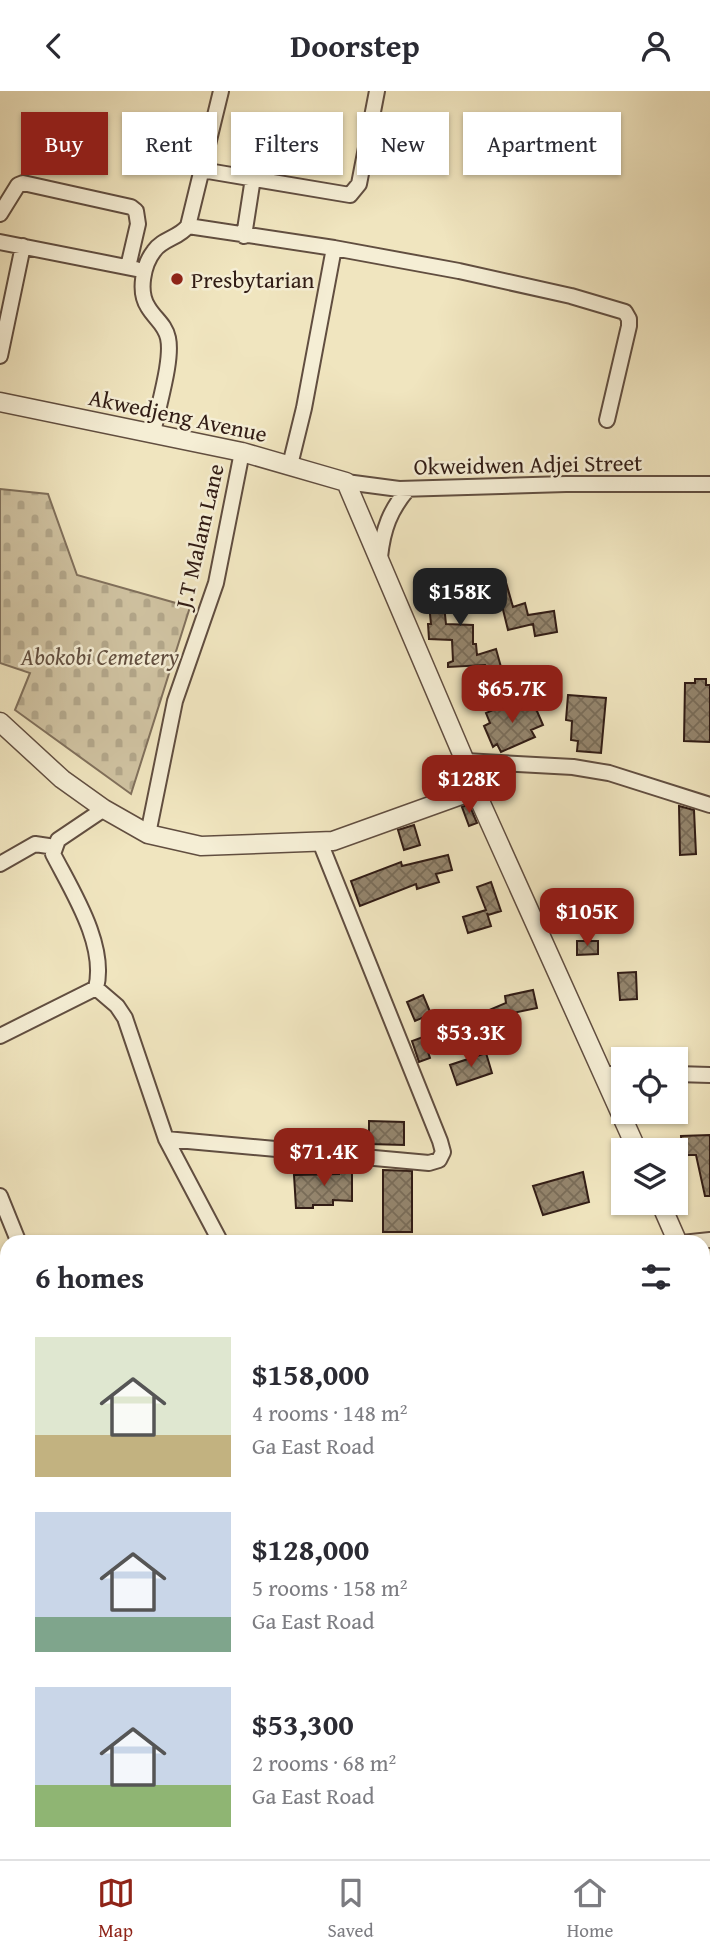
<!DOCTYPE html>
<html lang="en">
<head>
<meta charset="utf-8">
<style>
	:root { --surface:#fff; --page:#f7f7f7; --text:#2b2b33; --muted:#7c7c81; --line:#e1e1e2; --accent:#8f2418 }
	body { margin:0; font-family:"Gentium Book Plus",serif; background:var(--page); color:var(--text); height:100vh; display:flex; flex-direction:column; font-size:26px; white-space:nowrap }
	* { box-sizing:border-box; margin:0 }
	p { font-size:23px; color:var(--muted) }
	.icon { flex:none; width:38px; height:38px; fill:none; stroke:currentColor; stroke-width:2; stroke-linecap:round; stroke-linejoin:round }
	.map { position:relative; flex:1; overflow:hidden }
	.panel { position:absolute; left:0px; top:1144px; width:710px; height:625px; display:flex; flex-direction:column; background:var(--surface); border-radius:21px 21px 0 0; box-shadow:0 2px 5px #0004 }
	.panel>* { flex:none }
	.hud { position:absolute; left:21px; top:21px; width:668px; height:63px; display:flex; gap:14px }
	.buttons { position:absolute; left:611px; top:956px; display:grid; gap:14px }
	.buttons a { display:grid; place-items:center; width:77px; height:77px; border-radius:0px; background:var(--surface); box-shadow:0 2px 5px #0004; font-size:35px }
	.price { position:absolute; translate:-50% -60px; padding:0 16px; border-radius:14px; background:var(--accent); color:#fff; font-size:23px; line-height:46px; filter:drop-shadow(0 2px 4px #0008) }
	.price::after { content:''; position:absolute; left:50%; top:42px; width:21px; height:16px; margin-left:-10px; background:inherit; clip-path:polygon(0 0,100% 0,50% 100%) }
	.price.current { background:#222; color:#fff }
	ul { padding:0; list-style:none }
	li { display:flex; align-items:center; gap:21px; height:175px; padding:0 35px }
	li span { display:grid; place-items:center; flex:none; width:196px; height:140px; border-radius:0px; color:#555 }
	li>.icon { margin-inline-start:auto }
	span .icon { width:84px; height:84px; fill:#fffc; stroke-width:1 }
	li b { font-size:30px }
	h2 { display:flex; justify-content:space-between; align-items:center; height:84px; padding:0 35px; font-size:30px }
	.pill { padding:0 24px; border-radius:0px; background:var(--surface); box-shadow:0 2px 5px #0004; font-size:24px; line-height:63px }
	.pill.current { background:var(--accent); color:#fff }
	header { display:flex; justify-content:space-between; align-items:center; height:91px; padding:0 35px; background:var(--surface); font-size:32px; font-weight:700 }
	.tabs { display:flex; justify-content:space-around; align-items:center; height:98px; border-top:2px solid var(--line); background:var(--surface); font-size:19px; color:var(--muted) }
	.tabs a { display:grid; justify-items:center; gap:4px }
	.tabs .current { color:var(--accent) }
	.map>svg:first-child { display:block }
</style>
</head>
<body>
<header><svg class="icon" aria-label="back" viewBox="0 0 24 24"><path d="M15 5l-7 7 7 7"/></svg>Doorstep<svg class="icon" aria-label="person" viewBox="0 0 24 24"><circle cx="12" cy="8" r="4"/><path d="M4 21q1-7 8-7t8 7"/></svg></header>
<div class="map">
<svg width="710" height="1768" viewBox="0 0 710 1768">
	<defs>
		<pattern id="cemetery-stones" width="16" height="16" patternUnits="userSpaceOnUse" patternTransform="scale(1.75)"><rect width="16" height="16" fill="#d0c3a2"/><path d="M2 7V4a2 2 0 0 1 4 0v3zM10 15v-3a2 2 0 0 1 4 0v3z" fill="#b3a78b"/></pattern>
		<pattern id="building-cross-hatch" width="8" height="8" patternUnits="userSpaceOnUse" patternTransform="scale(1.75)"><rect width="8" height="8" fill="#94856d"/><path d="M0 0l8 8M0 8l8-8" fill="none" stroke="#796c58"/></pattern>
	</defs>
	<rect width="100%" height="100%" fill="#f0e5bf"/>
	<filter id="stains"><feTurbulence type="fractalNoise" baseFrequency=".00286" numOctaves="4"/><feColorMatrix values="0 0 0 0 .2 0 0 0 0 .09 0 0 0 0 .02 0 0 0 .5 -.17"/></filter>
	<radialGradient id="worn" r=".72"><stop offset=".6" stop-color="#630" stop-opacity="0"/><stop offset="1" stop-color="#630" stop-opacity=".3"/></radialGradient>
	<path fill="url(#cemetery-stones)" stroke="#80705c" stroke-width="2" d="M0,398L48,403L77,484L190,516L131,703L15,619L30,582L0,572Z"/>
	<path fill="url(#building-cross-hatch)" stroke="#311c15" stroke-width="2" d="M505,488L513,516L525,512L528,524L554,520L557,541L535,545L533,533L508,539L496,490Z
		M477,491L478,511L444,514L446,533L473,534V553H476L477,564L496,558L501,576L497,577L502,595L491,598L485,574L448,576V572L453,570L452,549L429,548L428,533H431L427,493Z
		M695,588H706V594H710V651L684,650L685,592H695Z
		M568,604L606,607L601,662L577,660L578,650L571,649L572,630L566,629Z
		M514,610L518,620L534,613L543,634L531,639L535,646L501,661L497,653L493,656L484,635L490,632L486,622Z
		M469,713L477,732L469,735L462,716Z
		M679,715L694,719L696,763L680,764Z
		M414,734L420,754L404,759L398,739Z
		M448,764L452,779L436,783L439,791L417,798L416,793L360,815L351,790L401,771L402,775Z
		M491,791L501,820L488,824L487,822L491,835L468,842L463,826L486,819L477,796Z
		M589,804L598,822L569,837L560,818Z
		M577,850H598V863L577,864Z
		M636,881L637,908L620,909L618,882Z
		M533,899L537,917L493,926L499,939L489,944L482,929L476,930L475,925L506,912L505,905Z
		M423,904L431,923L415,930L407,911Z
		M423,946L430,967L419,971L412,950Z
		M486,962L492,982L457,994L450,974Z
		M369,1030L404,1031V1054L369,1053Z
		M710,1044V1105H705L696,1064H682L681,1045Z
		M339,1073L352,1075V1110L333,1109V1114H313V1117H296L294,1084L339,1083Z
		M383,1079L412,1080V1141H383Z
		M583,1081L589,1111L543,1124L533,1095Z"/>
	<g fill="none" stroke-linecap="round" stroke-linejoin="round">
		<g stroke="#614e40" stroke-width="18">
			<path id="minor" d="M202,79L350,104L359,93L377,0
				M0,123L18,94L23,92L131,116L136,120L138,133L128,176
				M188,135L334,157L304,317L290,374
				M244,145L253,87
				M0,151L136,178
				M334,157L459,180L571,205L625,221L629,228V235L607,329
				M0,265L23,155
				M153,343C157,318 173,270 168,247C165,233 155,228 148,216C138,201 143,174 154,160C162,148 179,147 188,135L221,0
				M346,391L399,398L566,393H710
				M380,466C383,438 390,419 408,398
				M465,670L573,676L609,682L710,714
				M104,718L58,749L53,763C72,800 107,854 96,897L117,915L125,927L166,1048L221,1152
				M148,743L175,610L216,492L242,361
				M0,773L35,753L55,756
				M0,945L96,897
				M604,983H623
				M676,983L710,984
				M166,1048L429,1072L439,1069L443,1061L440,1050L320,751
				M0,1105L19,1152
				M682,1152L710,1149
				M704,1314L710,1312
				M704,1442L710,1440
				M0,1493L7,1490
				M0,1509L7,1527
				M704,1555L710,1554
				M704,1623L710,1622
				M0,1661L7,1657
				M140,1762L144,1768
				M324,1762L328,1768
				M424,1768L435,1762"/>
		</g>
		<g stroke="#614e40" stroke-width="21">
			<path id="tertiary" d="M0,311L242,361L346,391L465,670L475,699L637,1059
				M0,631L62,688L104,718L148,743L201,755L333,750L475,699
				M660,1111L678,1152
				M704,1204L710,1218"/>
		</g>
		<use href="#minor" stroke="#f5eed5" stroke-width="14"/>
		<use href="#tertiary" stroke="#f5eed5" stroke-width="18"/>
	</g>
	<circle fill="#8f2418" stroke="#f5eed5" stroke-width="2.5" cx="177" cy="188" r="7"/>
	<g text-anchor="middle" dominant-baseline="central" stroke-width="5" stroke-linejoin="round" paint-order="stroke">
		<g font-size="23" fill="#311c15" stroke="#f5eed5" text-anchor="start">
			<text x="191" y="188">Presbytarian</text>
		</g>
		<g font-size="23" fill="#311c15" stroke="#f5eed5">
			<text transform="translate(178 324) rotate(12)">Akwedjeng Avenue</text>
			<text transform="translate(528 373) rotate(-1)">Okweidwen Adjei Street</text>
			<text transform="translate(199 445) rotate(-77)">J.T Malam Lane</text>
		</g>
		<g font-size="23" font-style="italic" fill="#614e3f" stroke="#f5eed5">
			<text x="100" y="565">Abokobi Cemetery</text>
		</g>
	</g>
	<rect width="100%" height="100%" filter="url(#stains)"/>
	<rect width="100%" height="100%" fill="url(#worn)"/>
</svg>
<div class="buttons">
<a><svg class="icon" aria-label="locate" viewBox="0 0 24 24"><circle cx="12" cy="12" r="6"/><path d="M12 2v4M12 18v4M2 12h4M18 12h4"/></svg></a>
<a><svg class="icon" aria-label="layers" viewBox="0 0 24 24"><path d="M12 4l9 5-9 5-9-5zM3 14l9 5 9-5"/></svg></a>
</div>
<b class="price current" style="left:460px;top:537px">$158K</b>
<b class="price" style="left:512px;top:634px">$65.7K</b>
<b class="price" style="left:469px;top:724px">$128K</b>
<b class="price" style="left:587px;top:857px">$105K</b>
<b class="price" style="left:471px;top:978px">$53.3K</b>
<b class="price" style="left:324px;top:1097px">$71.4K</b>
<div class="hud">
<a class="pill current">Buy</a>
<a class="pill">Rent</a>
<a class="pill">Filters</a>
<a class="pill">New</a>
<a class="pill">Apartment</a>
</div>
<section class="panel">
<h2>6 homes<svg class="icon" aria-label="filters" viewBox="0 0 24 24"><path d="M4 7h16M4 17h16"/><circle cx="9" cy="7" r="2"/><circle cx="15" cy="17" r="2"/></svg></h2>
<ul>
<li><span style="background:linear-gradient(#dfe7d0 70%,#c2b280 0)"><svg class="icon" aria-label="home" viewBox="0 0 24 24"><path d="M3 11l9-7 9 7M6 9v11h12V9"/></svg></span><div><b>$158,000</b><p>4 rooms · 148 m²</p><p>Ga East Road</p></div></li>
<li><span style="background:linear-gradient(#c9d6e8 75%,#7fa58c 0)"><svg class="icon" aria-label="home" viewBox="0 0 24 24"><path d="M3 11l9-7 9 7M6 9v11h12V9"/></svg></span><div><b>$128,000</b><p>5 rooms · 158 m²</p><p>Ga East Road</p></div></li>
<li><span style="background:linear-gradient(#c9d6e8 70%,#8fb573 0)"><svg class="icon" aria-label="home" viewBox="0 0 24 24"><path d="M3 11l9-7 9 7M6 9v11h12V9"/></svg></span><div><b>$53,300</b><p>2 rooms · 68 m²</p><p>Ga East Road</p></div></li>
</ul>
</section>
</div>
<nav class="tabs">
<a class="current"><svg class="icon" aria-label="map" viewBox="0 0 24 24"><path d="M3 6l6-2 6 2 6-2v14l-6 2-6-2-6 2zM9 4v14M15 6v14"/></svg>Map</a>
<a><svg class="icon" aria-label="saved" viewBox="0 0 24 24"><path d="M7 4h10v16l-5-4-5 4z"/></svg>Saved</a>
<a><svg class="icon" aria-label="home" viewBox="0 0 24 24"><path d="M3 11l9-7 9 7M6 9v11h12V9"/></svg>Home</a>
</nav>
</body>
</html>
